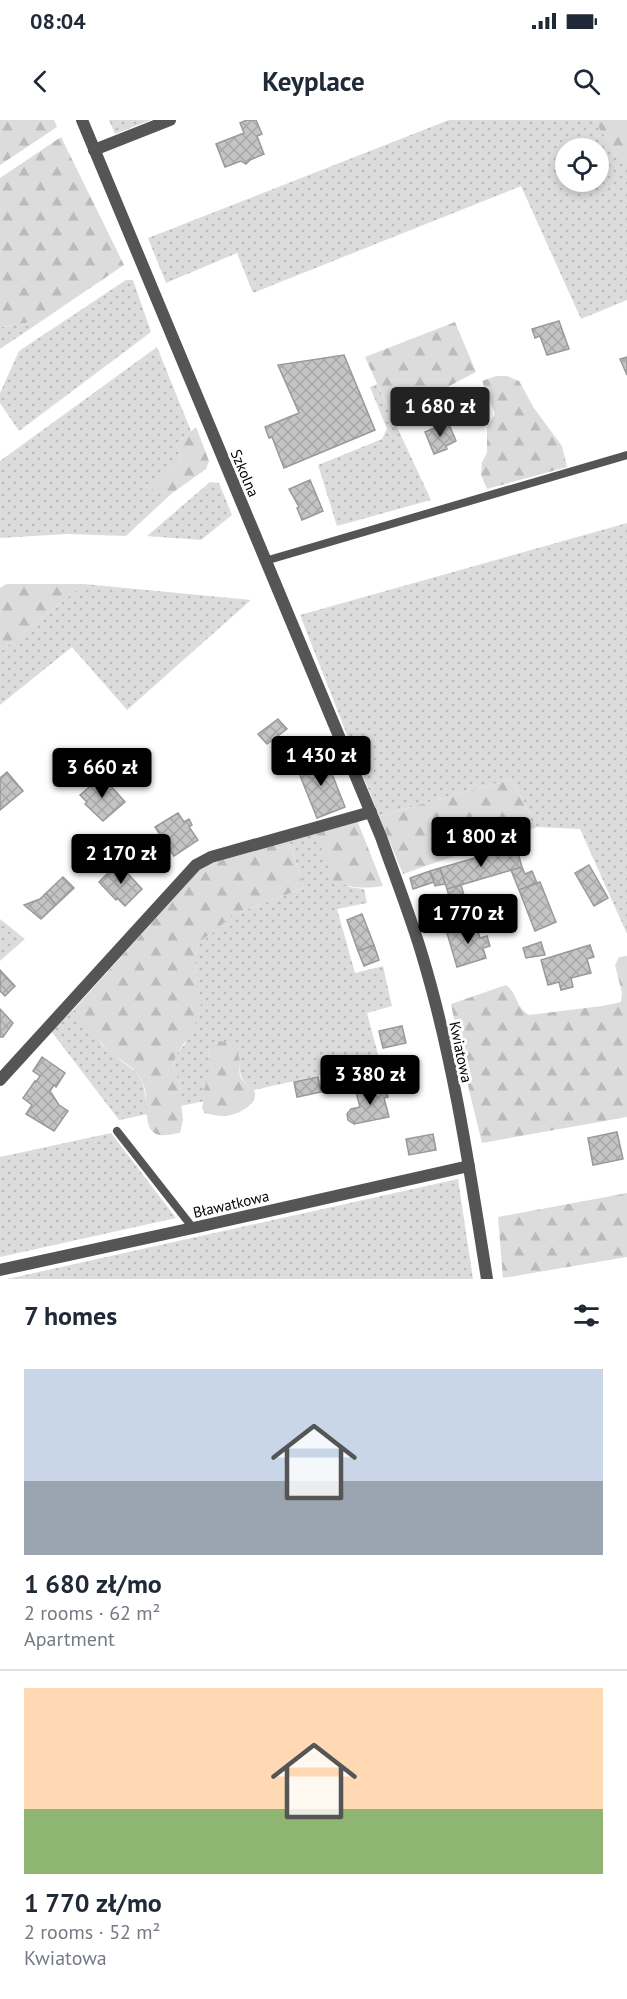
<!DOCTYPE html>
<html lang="en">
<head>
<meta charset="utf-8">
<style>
	:root { --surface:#fff; --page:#f2f2f3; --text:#1f2937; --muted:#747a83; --line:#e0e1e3; --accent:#000 }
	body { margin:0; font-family:"PT Sans",sans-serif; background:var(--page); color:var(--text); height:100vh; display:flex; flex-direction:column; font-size:22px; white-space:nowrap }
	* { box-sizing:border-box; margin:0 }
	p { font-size:20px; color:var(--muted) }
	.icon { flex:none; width:33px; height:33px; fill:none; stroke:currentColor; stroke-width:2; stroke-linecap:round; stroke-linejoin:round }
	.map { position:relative; height:1159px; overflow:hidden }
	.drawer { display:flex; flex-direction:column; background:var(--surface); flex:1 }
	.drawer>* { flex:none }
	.buttons { position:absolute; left:555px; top:18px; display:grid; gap:12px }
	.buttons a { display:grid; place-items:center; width:54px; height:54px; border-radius:50%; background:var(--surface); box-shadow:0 3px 9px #0003; font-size:30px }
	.price { position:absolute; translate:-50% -51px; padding:0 14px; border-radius:6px; background:var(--accent); color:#fff; font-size:20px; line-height:39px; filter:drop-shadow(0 2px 3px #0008) }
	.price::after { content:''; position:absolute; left:50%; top:36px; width:18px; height:14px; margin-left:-9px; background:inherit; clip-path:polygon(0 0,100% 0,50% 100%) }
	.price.on { background:#222; color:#fff }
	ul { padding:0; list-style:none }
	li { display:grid; align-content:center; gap:12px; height:318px; padding:0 24px }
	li+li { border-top:2px solid var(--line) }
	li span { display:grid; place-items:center; height:186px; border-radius:0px; color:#555 }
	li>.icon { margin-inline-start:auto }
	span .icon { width:108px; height:108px; fill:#fffc; stroke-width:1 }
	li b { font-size:26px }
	h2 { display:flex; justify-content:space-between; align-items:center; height:72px; padding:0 24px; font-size:26px }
	.status { display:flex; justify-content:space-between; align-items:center; height:42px; padding:0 30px; background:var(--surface); direction:ltr }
	.status svg { height:16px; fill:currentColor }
	header { display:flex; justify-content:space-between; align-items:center; height:78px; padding:0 24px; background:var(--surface); font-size:27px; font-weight:700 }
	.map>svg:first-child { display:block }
</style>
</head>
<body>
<div class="status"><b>08:04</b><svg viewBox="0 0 49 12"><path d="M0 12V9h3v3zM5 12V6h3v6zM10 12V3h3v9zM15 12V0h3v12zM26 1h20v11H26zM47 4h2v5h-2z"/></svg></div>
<header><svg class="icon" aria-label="back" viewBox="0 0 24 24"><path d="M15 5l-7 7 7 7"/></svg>Keyplace<svg class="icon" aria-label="search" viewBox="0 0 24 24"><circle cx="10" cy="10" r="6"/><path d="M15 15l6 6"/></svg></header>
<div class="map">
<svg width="627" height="1159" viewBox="0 0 627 1159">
	<defs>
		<pattern id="grass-dots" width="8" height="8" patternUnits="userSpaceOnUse" patternTransform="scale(1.5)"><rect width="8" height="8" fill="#dcdcdc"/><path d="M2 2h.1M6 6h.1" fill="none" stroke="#bbb" stroke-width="1.8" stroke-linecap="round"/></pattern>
		<pattern id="forest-firs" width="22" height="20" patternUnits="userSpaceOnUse" patternTransform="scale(1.5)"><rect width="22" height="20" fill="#dcdcdc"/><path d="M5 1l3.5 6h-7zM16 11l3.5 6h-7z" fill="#bbb"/></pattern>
		<pattern id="building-cross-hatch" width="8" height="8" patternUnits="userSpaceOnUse" patternTransform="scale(1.5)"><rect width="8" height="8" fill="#c4c4c4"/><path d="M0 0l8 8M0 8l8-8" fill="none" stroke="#a7a7a7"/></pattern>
	</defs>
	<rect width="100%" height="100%" fill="#fff"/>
	<path fill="url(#grass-dots)" fill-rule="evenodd" d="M109,0H151L115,14Z
		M449,0H594L627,48V180L581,199L521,66L253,173L237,133L166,163L148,118ZM566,28H598V62H566Z
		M126,160H133L151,212L19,311L0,283V273L19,231Z
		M43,200L0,229V207Z
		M157,227L191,311L176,324L182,340L145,367L171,374L126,416L67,414L0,418V341Z
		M377,264L431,380L337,406L318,345L382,319L387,309L370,267Z
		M210,362L219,363L232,395L201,420L147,416Z
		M627,403V814L580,709L537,707L512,659L379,696L300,495Z
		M84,464L251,480L127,590L72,527L0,585V532Z
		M316,712L349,767L364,769L367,783L337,789L355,853L383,846L392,886L367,893L380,942L254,970C243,962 239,958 240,944L208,931C210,942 212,951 209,961C206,969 204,973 205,981L180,986L179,964L173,945L177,933L185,924L196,869L195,837L200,821L218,809L231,795L304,768L289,720Z
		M0,799L25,819L0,841Z
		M74,889L103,926L137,953L143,963L148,994L119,1000L51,911Z
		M111,1013L176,1098L0,1137V1037Z
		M458,1059L473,1159H7Z"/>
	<path fill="url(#forest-firs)" d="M0,0H54L57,7L0,45Z
		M594,0H627V48H625Z
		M61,17L124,145L43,200L0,207V58Z
		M455,202L476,252L392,296L365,237Z
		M496,256H507L519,261L534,288L562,326L567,347L487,369L481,355L482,342L487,333V307L495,294L482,261Z
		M196,307L209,341L206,349L171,374L144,367L182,340L176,324Z
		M6,464H84L0,532V468Z
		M512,659L537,707L403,754L379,696Z
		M357,700L383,766C364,769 351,768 333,761L316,712Z
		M289,720L304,768L231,795L218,809L200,821L195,837L196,869L202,881L193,911L177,933L173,945L179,964L183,1000L180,1013C172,1014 159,1018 153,1012C143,1003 149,977 143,963C137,946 114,938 103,925C92,914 83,901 74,889L203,746Z
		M627,836V997L482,1023L464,949L451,884L506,865C519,875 514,885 529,895L602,886L621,882L622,873L615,845L619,837Z
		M214,921C228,920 238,927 240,942C240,946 239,952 240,956C242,964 254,966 255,973C256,987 234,996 223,996C217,996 210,994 204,993L202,987C205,980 202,974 205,967C210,950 212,950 208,931Z
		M627,1073V1137L503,1158L498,1097Z"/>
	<path fill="url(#building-cross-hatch)" stroke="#999" stroke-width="1.5" d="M247,0H256L262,14L257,16L264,34L250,40L246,44L241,41L225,47L216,24L244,13L240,3Z
		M559,201L569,229L547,235L540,216L535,218L532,209Z
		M344,235L375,310L284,348L272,317L269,318L265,307L299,293L278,245Z
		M627,237V255L620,239Z
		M448,302L456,321L446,326L447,329L434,334L425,312Z
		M310,360L323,391L302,400L297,388L299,387L289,369Z
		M278,599L287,609L267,624L258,614Z
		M325,636L345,687L317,698L297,648Z
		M7,652L23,671L0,690V658Z
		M102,656L125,682L103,701L85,684L87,682L80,675Z
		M178,693L184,702L189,699L192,705L189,707L198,720L174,736L165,723L161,725L158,720L162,718L155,707Z
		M102,720L110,728L98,739L91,731Z
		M516,726L522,747L447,769L440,748Z
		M118,743L142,769L125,786L117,778L116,780L99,762Z
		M589,745L608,778L594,786L575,753Z
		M522,747L525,754L532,751L537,763L519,770L511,750Z
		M440,748L445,764L435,766L430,751Z
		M430,751L434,762L413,769L410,758Z
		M63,757L74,768L56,785L46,773Z
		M540,762L556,802L535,811L519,770Z
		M461,765L464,775L450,780L447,769Z
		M46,773L56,785L41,799L24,785L40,779Z
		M362,794L374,825L358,831L347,800Z
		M476,804L480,818L487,816L490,826L483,828L486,838L457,847L447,813Z
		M541,822L545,835L526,838L523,828Z
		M374,825L379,840L364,846L358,831Z
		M590,825L594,837L587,839L591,853L571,858L573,867L561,870L559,862L548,865L541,840Z
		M0,850L15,866L5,876L0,871Z
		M0,889L13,903L3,917H0Z
		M402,906L406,923L383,928L379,911Z
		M42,937L65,953L56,967L54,965L50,971L59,985L68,991L54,1011L26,994L32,985L23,978L35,961L36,962L40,956L33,951Z
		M318,957L321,972L297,977L294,962Z
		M385,966L388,977L384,978L389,997L354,1004L348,1000L347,994L351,989L360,987L356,972Z
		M617,1012L623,1039L593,1045L588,1018Z
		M433,1014L436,1030L409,1035L406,1019Z"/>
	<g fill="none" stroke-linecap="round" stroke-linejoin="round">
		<path stroke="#555" stroke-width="8" d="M265,441L627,335
			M117,1011L193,1108"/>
		<path stroke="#555" stroke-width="12" d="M94,30L170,0
			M0,960L196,745L211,737L371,692
			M0,1150L193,1108L469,1046"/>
		<path stroke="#555" stroke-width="12" d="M82,0L381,717C395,757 411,797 423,838C454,942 470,1052 487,1159"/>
	</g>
	<g text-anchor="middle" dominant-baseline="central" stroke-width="6" stroke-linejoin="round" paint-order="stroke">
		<g font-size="15" fill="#000" stroke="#fff">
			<text transform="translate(245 353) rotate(67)">Szkolna</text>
			<text transform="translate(461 932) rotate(78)">Kwiatowa</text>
			<text transform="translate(231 1084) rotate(-13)">Bławatkowa</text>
		</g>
	</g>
</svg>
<div class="buttons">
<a><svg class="icon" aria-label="locate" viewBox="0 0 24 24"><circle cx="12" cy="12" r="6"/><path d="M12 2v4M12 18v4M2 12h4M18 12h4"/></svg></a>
</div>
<b class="price on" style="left:440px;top:318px">1 680 zł</b>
<b class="price" style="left:321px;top:667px">1 430 zł</b>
<b class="price" style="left:102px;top:679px">3 660 zł</b>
<b class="price" style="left:481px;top:748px">1 800 zł</b>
<b class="price" style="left:121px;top:765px">2 170 zł</b>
<b class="price" style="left:468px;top:825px">1 770 zł</b>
<b class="price" style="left:370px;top:986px">3 380 zł</b>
</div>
<section class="drawer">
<h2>7 homes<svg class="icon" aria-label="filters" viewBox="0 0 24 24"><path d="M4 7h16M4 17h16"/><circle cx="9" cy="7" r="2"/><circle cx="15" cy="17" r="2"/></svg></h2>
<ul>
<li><span style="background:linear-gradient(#c9d6e8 60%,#9aa5b1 0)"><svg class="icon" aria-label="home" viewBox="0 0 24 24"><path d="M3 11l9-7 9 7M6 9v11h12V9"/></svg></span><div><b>1 680 zł/mo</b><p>2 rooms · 62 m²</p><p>Apartment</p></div></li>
<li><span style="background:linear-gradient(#ffd9b3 65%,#8fb573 0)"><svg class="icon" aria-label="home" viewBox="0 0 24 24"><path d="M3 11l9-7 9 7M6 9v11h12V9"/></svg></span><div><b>1 770 zł/mo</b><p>2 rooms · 52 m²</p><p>Kwiatowa</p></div></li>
</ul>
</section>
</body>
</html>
